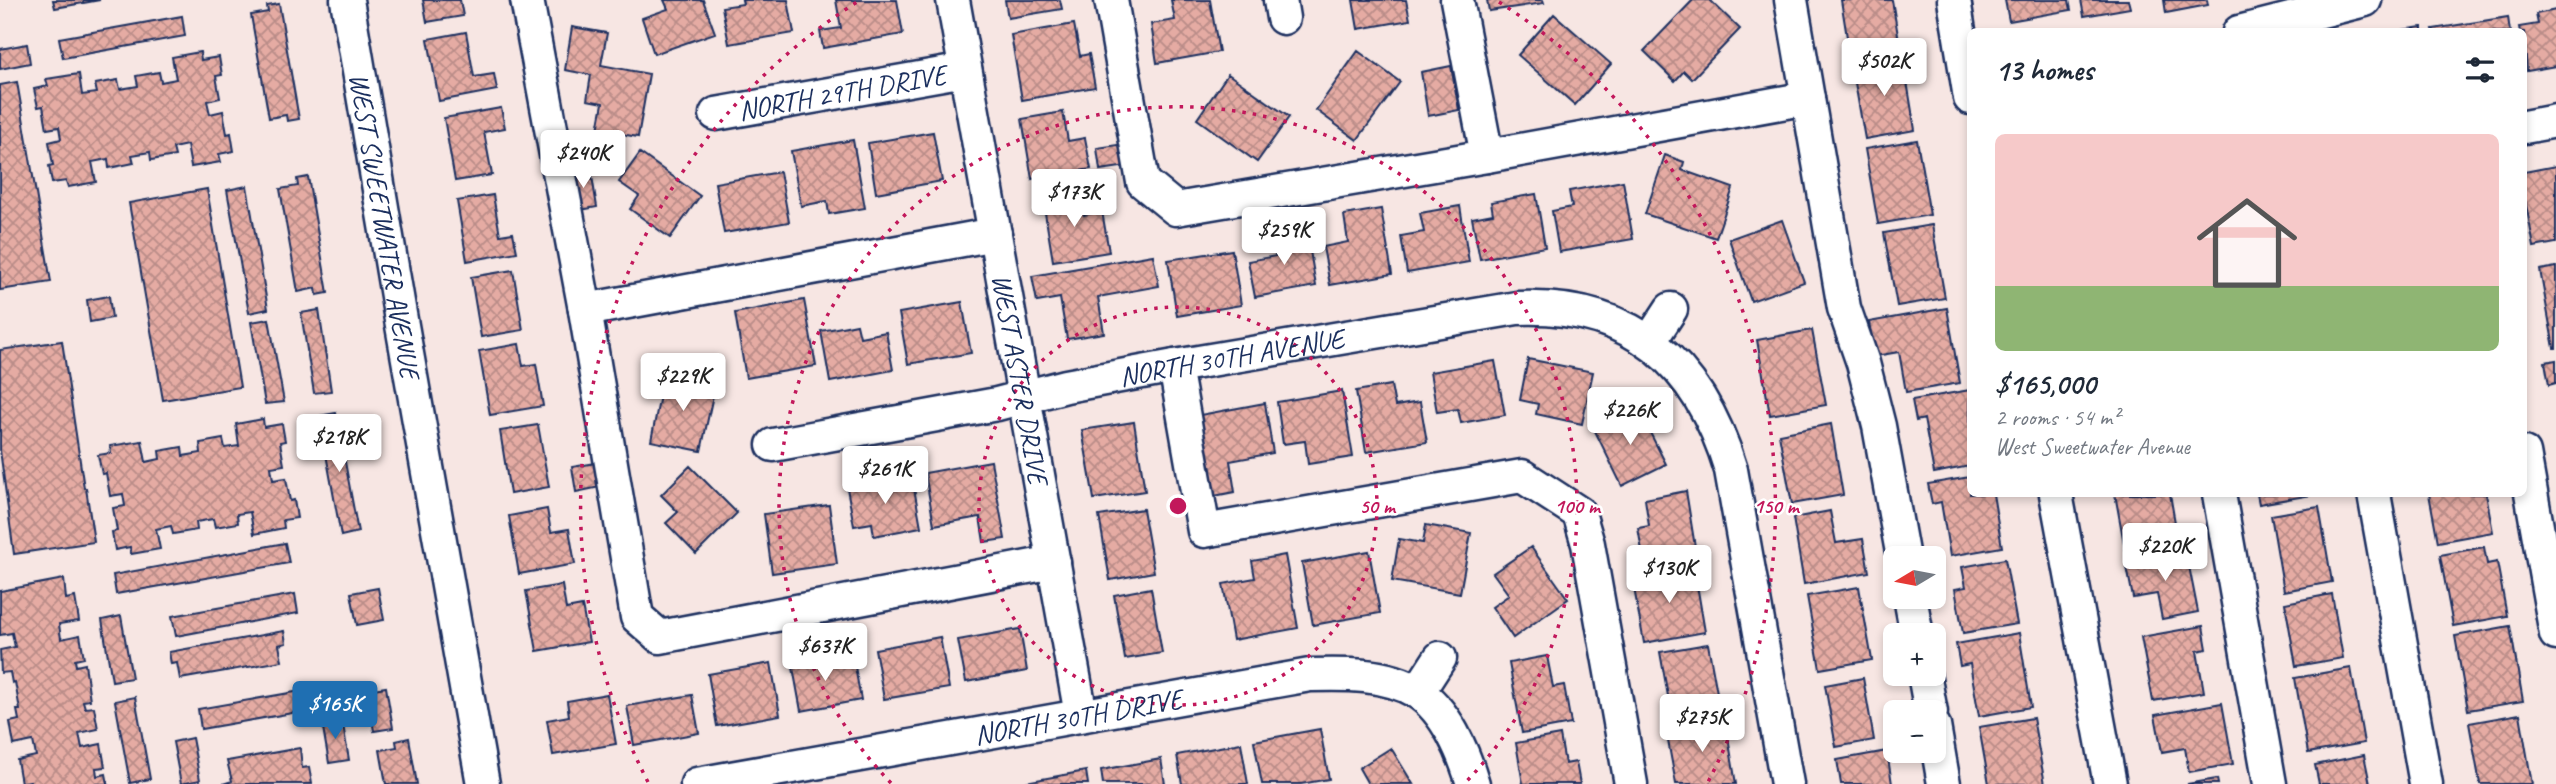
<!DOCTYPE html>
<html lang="en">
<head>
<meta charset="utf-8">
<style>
	:root { --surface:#fff; --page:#f6f6f7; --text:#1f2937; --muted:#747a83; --line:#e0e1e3; --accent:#1f6fb2 }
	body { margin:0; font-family:Caveat,sans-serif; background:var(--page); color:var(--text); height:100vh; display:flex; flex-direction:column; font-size:26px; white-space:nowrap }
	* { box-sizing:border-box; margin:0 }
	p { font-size:23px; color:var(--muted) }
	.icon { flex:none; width:38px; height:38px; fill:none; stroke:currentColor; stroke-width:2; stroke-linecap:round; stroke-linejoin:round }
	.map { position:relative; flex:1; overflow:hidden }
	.side { position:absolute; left:1967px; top:28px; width:560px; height:469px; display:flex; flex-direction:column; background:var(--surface); border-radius:10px; box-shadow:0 4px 10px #0003 }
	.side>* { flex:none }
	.needle { width:46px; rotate:260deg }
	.fabs { position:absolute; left:1883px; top:546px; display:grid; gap:14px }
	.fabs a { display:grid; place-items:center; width:63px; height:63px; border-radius:10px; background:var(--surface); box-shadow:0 4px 10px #0003; font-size:35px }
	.price { position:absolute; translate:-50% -60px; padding:0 16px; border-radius:7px; background:#fff; color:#222; font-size:23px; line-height:46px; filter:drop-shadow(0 2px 4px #0008) }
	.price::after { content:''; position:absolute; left:50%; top:42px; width:21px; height:16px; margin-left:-10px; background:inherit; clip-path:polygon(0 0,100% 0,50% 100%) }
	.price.current { background:var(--accent); color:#fff }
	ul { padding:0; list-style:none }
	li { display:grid; align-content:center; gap:14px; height:371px; padding:0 28px }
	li+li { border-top:2px solid var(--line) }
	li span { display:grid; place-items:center; height:217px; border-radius:10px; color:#555 }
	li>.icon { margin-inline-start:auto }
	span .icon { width:126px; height:126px; fill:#fffc; stroke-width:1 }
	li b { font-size:30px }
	h2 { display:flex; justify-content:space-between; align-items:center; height:84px; padding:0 28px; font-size:30px }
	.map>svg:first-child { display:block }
</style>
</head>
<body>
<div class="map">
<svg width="2556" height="784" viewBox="0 0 2556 784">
	<defs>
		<pattern id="building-cross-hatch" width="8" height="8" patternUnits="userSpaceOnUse" patternTransform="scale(1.75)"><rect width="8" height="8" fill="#e5aba3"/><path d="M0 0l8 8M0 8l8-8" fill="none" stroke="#b98c88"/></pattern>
	</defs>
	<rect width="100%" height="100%" fill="#f7e6e3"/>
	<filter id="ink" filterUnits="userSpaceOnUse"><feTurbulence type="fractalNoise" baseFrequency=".0143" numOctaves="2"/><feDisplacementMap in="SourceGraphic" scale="14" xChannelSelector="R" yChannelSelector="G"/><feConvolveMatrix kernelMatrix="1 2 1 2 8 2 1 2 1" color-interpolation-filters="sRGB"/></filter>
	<g filter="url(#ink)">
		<path fill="url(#building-cross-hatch)" stroke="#1b2f5e" stroke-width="2" d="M53,0H100L55,8Z
			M423,0H460L463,16L427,22Z
			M664,0H703L715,33L654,54L642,18L668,9Z
			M742,0H788L794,33L729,44L722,7L743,4Z
			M836,0H897L903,34L823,48L820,31L841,28Z
			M1005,0H1060L1062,9L1008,18Z
			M1171,0H1210L1219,52L1157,63L1151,24L1175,20Z
			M1353,0H1406L1410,20L1358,29Z
			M1487,0H1543L1544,3L1489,11Z
			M1693,0H1710L1740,29L1692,79L1684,71L1675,81L1644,51Z
			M1841,0H1892L1900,47L1850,56Z
			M2005,0H2069L2071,10L2009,21Z
			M2081,0H2128L2130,8L2084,16Z
			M2164,0H2207L2208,5L2166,13Z
			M279,4L299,119L287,121L286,115L269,118L251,15L268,12L267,6Z
			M2556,10V66L2527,71L2524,32H2520L2519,27L2538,24L2536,14Z
			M1554,14L1611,64L1575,105L1518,55Z
			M182,16L185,36L63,58L59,38Z
			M2508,17L2510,32H2434L2433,29Z
			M1074,24L1080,56L1089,54L1095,87L1022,100L1011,35Z
			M572,27L607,33L601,65L649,74L638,137L598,130L603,103L587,100L591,75L565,70Z
			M2422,27V32H2389Z
			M466,32L474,77L494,74L497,90L439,101L428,39Z
			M27,44L30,63L0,69V49Z
			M1358,51L1400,82L1357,140L1316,110Z
			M200,52L201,60L219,57L222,75L216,76L220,98L207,101L210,114L223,111L227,134L231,133L234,151L219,154L221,162L191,167L187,145L173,148L175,156L151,160L150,152L132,155L134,163L109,168L108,159L92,162L96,182L68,187L66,181L52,183L49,166L53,165L49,142L61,139L59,127L47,129L43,106L38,107L34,89L48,86L46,79L79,74L82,95L97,93L95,84L118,80L120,89L138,86L136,76L159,72L161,82L176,79L172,57Z
			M1903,57L1915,130L1865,139L1852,66Z
			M1451,66L1459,110L1428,116L1421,72Z
			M1228,74L1289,117L1257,162L1197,119Z
			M17,82L51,282L0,290V85Z
			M501,108L505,128L484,132L492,175L455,181L444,118Z
			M1063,112L1068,141L1085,138L1091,169L1032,179L1022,119Z
			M933,132L942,181L876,193L868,143Z
			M853,140L865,208L829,214L827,201L801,206L791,151Z
			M1917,140L1930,215L1878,224L1865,149Z
			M1125,144L1128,166L1100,170L1097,148Z
			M640,153L700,196L670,238L630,209L639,196L619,182Z
			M1665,155L1684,162L1682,170L1733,188L1716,238L1645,214Z
			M2556,166V243L2534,247L2524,194V172Z
			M591,170L597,207L575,211L568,174Z
			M780,172L789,222L724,233L715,183Z
			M308,177L328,293L317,295L316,288L298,292L280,189L298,186L297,179Z
			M1623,181L1633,239L1559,252L1552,211L1572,207L1569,191Z
			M247,186L268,309L249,313L227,190Z
			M207,189L240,387L163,400L129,203Z
			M1080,194L1084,215L1102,211L1109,252L1053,261L1043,201Z
			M1536,194L1545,247L1480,259L1472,218L1493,214L1491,202Z
			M493,195L500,235L513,233L517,252L467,261L457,201Z
			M1460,206L1469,262L1407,273L1401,236L1424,232L1420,213Z
			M1381,209L1392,274L1330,285L1323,247L1348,242L1344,215Z
			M1782,220L1804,282L1751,301L1729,239Z
			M1932,225L1945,298L1897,306L1884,233Z
			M1307,233L1316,286L1255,297L1248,261L1276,256L1273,239Z
			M1232,250L1241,305L1177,316L1168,260Z
			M1153,255L1159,286L1098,297L1104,333L1067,339L1060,298L1037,302L1032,276Z
			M2556,267V348H2554L2540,270Z
			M513,270L523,330L481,337L471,277Z
			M109,296L112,318L90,322L87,300Z
			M804,300L816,366L746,378L735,313Z
			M962,302L971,353L908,364L899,313Z
			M1947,308L1960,383L1906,392L1899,352L1875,356L1869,322Z
			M319,310L331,391L314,393L301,313Z
			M269,319L284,402L265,404L251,322Z
			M857,324L860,337L886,332L893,370L830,382L821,331Z
			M1812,330L1826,405L1770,415L1757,340Z
			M62,341L84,488H86L94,542L14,554L0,450V350Z
			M519,344L523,366L536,364L543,406L490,415L479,351Z
			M1528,359L1593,372L1582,424L1536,414L1538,404L1520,400Z
			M2556,360V383L2549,385L2545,362Z
			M1495,361L1505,415L1461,423L1458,409L1437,412L1430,372Z
			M664,375L715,386L701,451L651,441Z
			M1391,385L1395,406L1420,402L1427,442L1366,452L1356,391Z
			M1970,390V466L1934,473L1924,419L1916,421L1912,400Z
			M1342,391L1353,457L1308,464L1305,441L1283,444L1277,402Z
			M1265,403L1273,453L1230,461L1235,492L1214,496L1200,415Z
			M1637,407L1666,464L1622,486L1594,429Z
			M336,413L358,532L341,536L319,416Z
			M263,419L264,427L282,424L285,441L280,442L284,465L271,467L273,480L286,478L290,501L294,500L297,518L283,520L284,528L254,534L250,512L237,514L238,523L215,527L213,519L196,522L197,530L173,534L171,526L156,529L160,549L131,554L130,547L115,550L112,532L117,531L113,508L125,506L123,494L110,496L106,473L102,474L98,455L111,453L110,446L142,441L146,462L160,459L159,451L182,447L183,456L201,453L200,443L223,439L225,448L239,446L236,424Z
			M1134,422L1145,491L1094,499L1082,430Z
			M1831,424L1843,495L1792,504L1779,434Z
			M538,425L549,487L510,494L500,431Z
			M991,461L1005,539L984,542L980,517L934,525L925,473Z
			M596,463L600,487L576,492L572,467Z
			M690,466L737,513L696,554L666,523L678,512L661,495Z
			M912,477L921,527L874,536L872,523L854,526L847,488Z
			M1970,477V494H1993L2002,547L1950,556L1941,502L1932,504L1928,484Z
			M1686,491L1696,553L1644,562L1638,528L1649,526L1645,499Z
			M2115,494H2170L2178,540L2125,549Z
			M2257,494H2317L2259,504Z
			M2429,494H2486L2493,532L2438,542Z
			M829,505L837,564L772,573L764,514Z
			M2319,507L2332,582L2284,591L2271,515Z
			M547,509L551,532L569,529L575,564L519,574L509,516Z
			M1143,509L1154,572L1110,580L1099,516Z
			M1830,511L1836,543L1863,539L1869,572L1804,584L1793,518Z
			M1426,525L1471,533L1460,593L1392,581L1399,539L1423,543Z
			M285,543L289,563L116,594L113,575Z
			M1531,547L1568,599L1513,638L1492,607L1509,595L1493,573Z
			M2484,547L2487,564L2497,562L2507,616L2453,626L2440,555Z
			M1369,551L1380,613L1313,625L1302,563Z
			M2186,551L2198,612L2162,619L2157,594L2133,598L2126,562Z
			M1285,555L1298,628L1233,640L1223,584L1255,578L1252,561Z
			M2005,559L2017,624L1963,633L1955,589L1966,587L1962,567Z
			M1694,567L1705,632L1644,643L1632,577Z
			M64,579L66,599L75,597L79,621L59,624L61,639L80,635L84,658L75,660L76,666L85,664L90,700L83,701L85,708L94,707L98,729L79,733L82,748L101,744L105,767L96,768L97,776L106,774L108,784H31L30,781L21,783L17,760L36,756L33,741L14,745L10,722L19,720L17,710H20L15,682L12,683L10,672L1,673L0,650L15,647L12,633L0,635V591Z
			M562,585L566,609L582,606L589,642L537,651L526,591Z
			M1859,587L1872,660L1820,669L1807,596Z
			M378,588L384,620L357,625L351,593Z
			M1151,588L1162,653L1125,659L1114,595Z
			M295,594L298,613L176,636L172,616Z
			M2332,594L2343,658L2296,666L2285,603Z
			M121,616L132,678L112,681L102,620Z
			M2203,626L2207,649L2197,651L2204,692L2153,701L2141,637Z
			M2510,626L2523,701L2468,710L2455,636Z
			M1020,629L1027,671L966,682L958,640Z
			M284,631L286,643L279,645L282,661L180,679L177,663L171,664L169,652Z
			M2019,633L2031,707L1979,716L1970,664L1960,666L1956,644Z
			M940,637L949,688L884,699L875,649Z
			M1708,644L1720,709L1672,718L1660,652Z
			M826,656L827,666L854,661L861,700L801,711L792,662Z
			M1547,656L1553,687L1564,685L1571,724L1522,733L1509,663Z
			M771,663L780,715L717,726L708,674Z
			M2351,668L2364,743L2308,753L2295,678Z
			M1863,678L1874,740L1836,747L1825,685Z
			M386,687L393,728L374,731L367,690Z
			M301,691L304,711L201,729L198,709Z
			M607,694L616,744L553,755L547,720L569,716L567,701Z
			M692,695L699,733L634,745L627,706Z
			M135,697L150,779L130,783L115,701Z
			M2222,703L2233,764L2189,772L2185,748L2162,752L2155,715Z
			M2520,714L2532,784H2480L2469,723Z
			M2033,718L2045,784H1989L1979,727Z
			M342,719L349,760L329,763L322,722Z
			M1725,719L1736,784H1676L1666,730Z
			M1320,729L1329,779L1301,784H1262L1254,741Z
			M1560,735L1565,764L1576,762L1580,784H1523L1516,743Z
			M192,738L200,780L181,784L173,742Z
			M409,738L417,784H386L380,750L397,747L396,741Z
			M1241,743L1248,784H1182L1177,755Z
			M300,748L302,768L309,767L312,784H223L232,781L227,761Z
			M1391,748L1413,784H1368L1359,768Z
			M1887,751L1892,784H1841L1837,760Z
			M2364,755L2370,784H2319L2315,765Z
			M1161,759L1165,784H1103L1101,770Z
			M1086,771L1088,784H1025V782Z
			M2217,779L2218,784H2187Z"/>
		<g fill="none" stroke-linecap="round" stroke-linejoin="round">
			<g stroke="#1b2f5e" stroke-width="37">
				<g id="minor">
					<path id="s1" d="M347,0L400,314L483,784"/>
					<path d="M527,0L585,310L637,617L660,637L1054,562"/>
					<path id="s2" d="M953,0L1081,715"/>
					<path d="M1111,0L1143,182L1176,209L1487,156L1808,98"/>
					<path d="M1280,0L1283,18"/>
					<path d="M1457,0L1487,156"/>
					<path d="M1791,0L1844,308L1863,363L1879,426L1903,558"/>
					<path d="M1954,0L1970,98"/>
					<path d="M2239,32L2365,0"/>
					<path id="s3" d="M716,114L965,70"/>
					<path d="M2524,127L2556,121"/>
					<path d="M585,310L995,234"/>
					<path d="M1650,341L1671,309"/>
					<path d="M1175,366L1204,531L1522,476L1579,513L1588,544L1631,784"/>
					<path id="s4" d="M773,445L997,404L1066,386L1175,366L1517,308C1632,303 1699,363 1731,470L1787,784"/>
					<path d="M2524,453L2556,634"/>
					<path d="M2056,494L2110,784"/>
					<path d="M2219,494L2270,784"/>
					<path d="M2374,494L2426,784"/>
					<path d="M1910,597L1917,635"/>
					<path d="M1924,674L1931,712"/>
					<path d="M1418,692L1440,658"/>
					<path d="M1934,726L1944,784"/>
					<path id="s5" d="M697,784L1310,675C1345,674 1386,673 1417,692C1446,710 1464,753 1473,784"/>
				</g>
			</g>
			<use href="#minor" stroke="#fff" stroke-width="32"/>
		</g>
	</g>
	<g fill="none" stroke="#c2185b" stroke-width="3.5" stroke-dasharray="3.5 7">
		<circle cx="1178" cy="506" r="199"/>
		<path d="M891 783A399 399 0 1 1 1465 783"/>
		<path d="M648 782A598 598 0 0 1 857 2M1499 2A598 598 0 0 1 1708 782"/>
	</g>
	<g text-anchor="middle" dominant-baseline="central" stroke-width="5" stroke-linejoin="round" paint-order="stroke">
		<g font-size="28" fill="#1b2f5e" stroke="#fff">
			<text stroke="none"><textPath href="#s3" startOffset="128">NORTH 29TH DRIVE</textPath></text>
			<text stroke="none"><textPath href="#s1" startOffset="229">WEST SWEETWATER AVENUE</textPath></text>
			<text stroke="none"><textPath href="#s4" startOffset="467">NORTH 30TH AVENUE</textPath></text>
			<text stroke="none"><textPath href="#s2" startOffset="385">WEST ASTER DRIVE</textPath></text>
			<text stroke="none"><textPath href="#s5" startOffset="387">NORTH 30TH DRIVE</textPath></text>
		</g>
	</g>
	<circle cx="1178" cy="506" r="10" fill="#c2185b" stroke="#fff" stroke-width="3.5"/>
	<g font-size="21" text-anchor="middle" font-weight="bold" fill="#c2185b" stroke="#fff" stroke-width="5" stroke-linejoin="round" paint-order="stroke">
		<text x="1377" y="513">50 m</text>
		<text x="1577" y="513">100 m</text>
		<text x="1776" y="513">150 m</text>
	</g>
</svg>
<div class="fabs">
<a><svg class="needle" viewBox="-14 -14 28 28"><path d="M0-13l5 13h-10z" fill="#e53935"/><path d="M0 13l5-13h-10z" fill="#747a83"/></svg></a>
<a>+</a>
<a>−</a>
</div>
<b class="price" style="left:1884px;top:98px">$502K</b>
<b class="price" style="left:583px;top:190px">$240K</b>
<b class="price" style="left:1074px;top:229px">$173K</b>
<b class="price" style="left:1284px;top:267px">$259K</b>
<b class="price" style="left:683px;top:413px">$229K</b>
<b class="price" style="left:1630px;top:447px">$226K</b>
<b class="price" style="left:339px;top:474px">$218K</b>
<b class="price" style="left:885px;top:506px">$261K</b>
<b class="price" style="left:2165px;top:583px">$220K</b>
<b class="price" style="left:1669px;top:605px">$130K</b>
<b class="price" style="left:825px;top:683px">$637K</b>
<b class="price current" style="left:335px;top:741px">$165K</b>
<b class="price" style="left:1702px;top:754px">$275K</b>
<section class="side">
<h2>13 homes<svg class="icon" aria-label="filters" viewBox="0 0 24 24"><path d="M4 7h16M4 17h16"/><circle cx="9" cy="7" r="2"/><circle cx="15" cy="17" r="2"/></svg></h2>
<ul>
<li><span style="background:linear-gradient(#f6c9c9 70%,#8fb573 0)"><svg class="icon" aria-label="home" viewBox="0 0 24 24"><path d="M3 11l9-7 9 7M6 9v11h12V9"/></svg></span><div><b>$165,000</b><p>2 rooms · 54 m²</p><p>West Sweetwater Avenue</p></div></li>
</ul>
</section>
</div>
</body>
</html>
